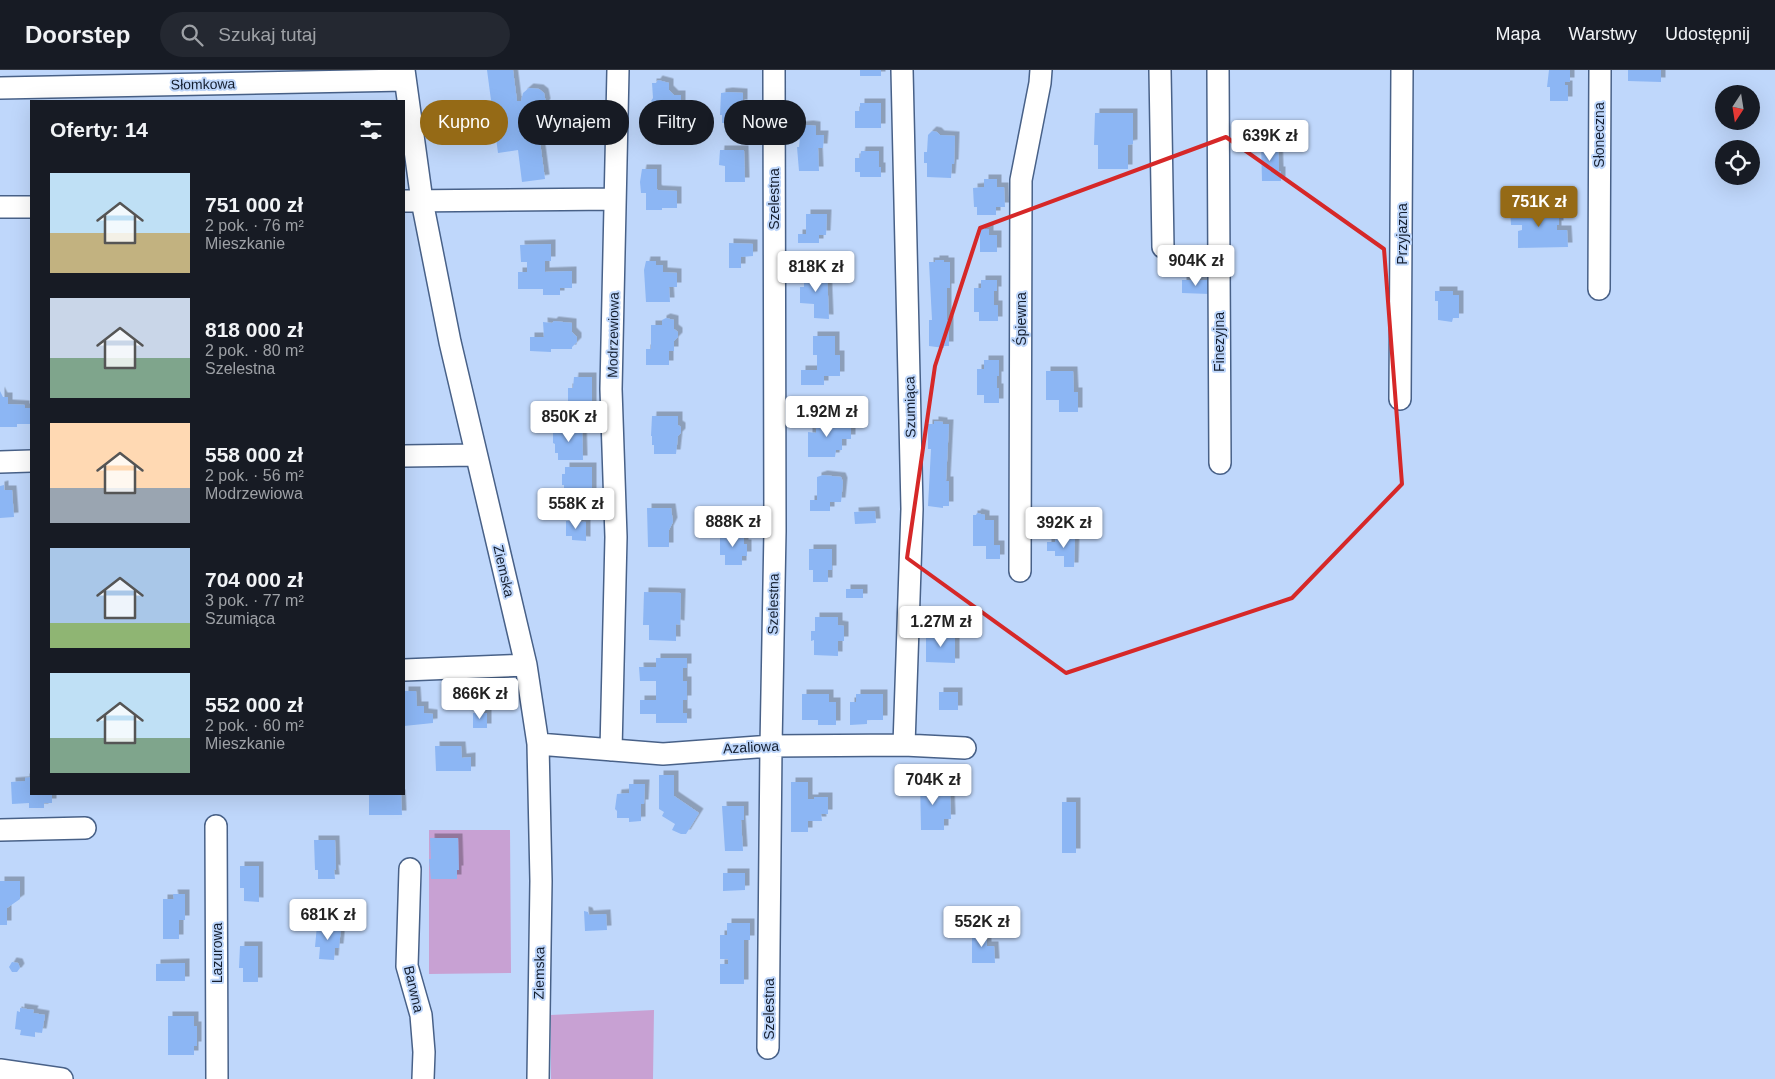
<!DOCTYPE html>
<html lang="pl">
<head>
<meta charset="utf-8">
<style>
	:root { --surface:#171b24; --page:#242831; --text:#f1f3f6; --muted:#9ea1a6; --line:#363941; --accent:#956a16 }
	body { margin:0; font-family:Helvetica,sans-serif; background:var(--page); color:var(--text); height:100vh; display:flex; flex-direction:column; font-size:19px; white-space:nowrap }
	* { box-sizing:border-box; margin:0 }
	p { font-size:16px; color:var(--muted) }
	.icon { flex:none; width:28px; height:28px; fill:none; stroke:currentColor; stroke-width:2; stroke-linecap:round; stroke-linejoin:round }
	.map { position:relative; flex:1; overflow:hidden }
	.panel { position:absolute; left:30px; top:30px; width:375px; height:695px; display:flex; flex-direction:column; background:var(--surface); border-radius:0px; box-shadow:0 5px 20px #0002 }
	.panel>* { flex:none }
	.hud { position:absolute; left:420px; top:30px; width:475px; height:45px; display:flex; gap:10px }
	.needle { width:32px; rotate:192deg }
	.fabs { position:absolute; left:1715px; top:15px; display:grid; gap:10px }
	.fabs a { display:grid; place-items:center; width:45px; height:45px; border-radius:50%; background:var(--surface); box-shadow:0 5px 20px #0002; font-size:25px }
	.price { position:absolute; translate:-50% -42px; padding:0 11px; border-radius:5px; background:#fff; color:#222; font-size:16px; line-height:32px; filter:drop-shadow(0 1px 2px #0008) }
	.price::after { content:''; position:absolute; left:50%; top:30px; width:15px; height:11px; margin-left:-8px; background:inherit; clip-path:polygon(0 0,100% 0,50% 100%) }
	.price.selected { background:var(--accent); color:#fff }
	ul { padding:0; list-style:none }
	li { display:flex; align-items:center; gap:15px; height:125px; padding:0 20px }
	li span { display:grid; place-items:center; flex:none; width:140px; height:100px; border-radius:0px; color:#555 }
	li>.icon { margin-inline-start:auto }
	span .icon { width:60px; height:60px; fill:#fffc; stroke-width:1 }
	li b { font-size:21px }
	h2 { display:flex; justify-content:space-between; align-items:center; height:60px; padding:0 20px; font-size:21px }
	.pill { padding:0 18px; border-radius:22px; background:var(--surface); box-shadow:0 5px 20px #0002; font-size:18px; line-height:45px }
	.pill.selected { background:var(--accent); color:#fff }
	header { display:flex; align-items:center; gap:30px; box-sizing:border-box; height:70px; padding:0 25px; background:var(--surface); border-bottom:1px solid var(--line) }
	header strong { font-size:24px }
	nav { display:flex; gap:28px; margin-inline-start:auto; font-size:18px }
	.search { width:350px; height:45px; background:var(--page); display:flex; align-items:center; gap:12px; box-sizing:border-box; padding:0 18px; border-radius:28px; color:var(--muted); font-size:19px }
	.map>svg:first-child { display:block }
</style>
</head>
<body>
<header>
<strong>Doorstep</strong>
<div class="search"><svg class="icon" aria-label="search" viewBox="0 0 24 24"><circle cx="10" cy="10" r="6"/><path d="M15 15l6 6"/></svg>Szukaj tutaj</div>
<nav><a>Mapa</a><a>Warstwy</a><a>Udostępnij</a></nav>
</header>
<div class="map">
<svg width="1775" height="1009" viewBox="0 0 1775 1009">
	<defs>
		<filter id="shadow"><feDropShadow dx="4.5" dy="-4.5" stdDeviation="0" flood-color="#0004"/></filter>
	</defs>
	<rect width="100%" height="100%" fill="#bfd7fb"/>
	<path fill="#c8a1d3" d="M429,760H510L511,903L429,904Z
		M654,940L653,1009H551V945Z"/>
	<path fill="#8cb6f4" filter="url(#shadow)" d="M487,0H513L517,31H521L523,23L529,18L539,19L544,23L546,33L542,39L536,42L545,109L522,112L518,80L498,83Z
		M860,0H881V6H860Z
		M1549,0H1570V12H1565V15H1568V31H1550V17H1547Z
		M1628,0H1661V12L1628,11Z
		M658,10L669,13V20L674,25H681V42H674V54H659V41H654L650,37L653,33L651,31L653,28L652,13H656Z
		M728,22L743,23V34H740V44H750V53H722V45H720L721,23Z
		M860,33H881V58H855V41H860Z
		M1095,43H1133V74L1128,75V99H1098V75H1094Z
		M809,55L816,56V65H824L823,78H818L819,101H799L797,77H799L800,67L798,66V56Z
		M932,61L937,62L940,65L955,66L954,94H952L951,108L927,107V93H924V82H927L928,65Z
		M1261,72H1278L1279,101H1281V111H1262Z
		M720,80H744L745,112H725V96L719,95Z
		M861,81H879V97H881V107H860V102H855V88H860Z
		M642,99H657V119L658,120L677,121V138H662V140H646V123H641L640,112Z
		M984,109H997V117H1004L1005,137H996V145H977V137H974L973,118L984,117Z
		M1559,137V155H1557V160H1567L1568,177L1518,178V161L1522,160V155H1511L1510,138Z
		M806,144H827L826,165H819V173H798V164H806Z
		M980,159H989V165H997V182H980Z
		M729,173L753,174V186L741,187V198H729Z
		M551,174V191H545V202L572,201V218H560V225H543V219H518V202H527V192H521L520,175Z
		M935,190H944V192H950V218H947V250H949V276H944V278L929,276V250H932L929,192H935Z
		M646,191H656V195H663V202L677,203V217H669L670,232H646L644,200Z
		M804,201H827L829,249L814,248V234L800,233V217H804Z
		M981,210H997V221H994V235H998V251H979V242H974V218H981Z
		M1182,210H1210V224L1182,223Z
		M1435,221H1453V225H1459V248H1453L1452,252L1438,250V231H1435Z
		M666,248L674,250V259L678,262V267L674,271V281H669V295H646V279H651V255H662V250Z
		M554,251L572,253V262L577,267V272L572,277V279H551V282L530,281V267H544L543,252L552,253Z
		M813,266H835V285H840V306H824V315H801V300H817V285H813Z
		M984,290H999V306H997V318H999V333H984V325H977V299H984Z
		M1046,301H1073L1074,322H1078V342H1059V330H1046Z
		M574,307H592V337H585V343L575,342V337H568V318H573Z
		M0,321L3,327H8V334L25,335V338H31V354H17V357H0Z
		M652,346H678V355L681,357V363L678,366L676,384H654V375H652V366H651Z
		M816,347H840V358H851V369H842V380H836L835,387H808V362L816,363Z
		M934,351L943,352V354H949L946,411H949V436H943V438L928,436L931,379H928V354H934Z
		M582,355L583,390H558V383H555V374L553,373V362H556V356Z
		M565,397H592V431L567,432V425H564V415H562V404H565Z
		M823,405L841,407L843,412L841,432H830V441H810V430H817V407Z
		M4,415V420H12L14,447L0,448V416Z
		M647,438H671L673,452L669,460V477H648Z
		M875,441L876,453L855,454L854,442Z
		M977,443L985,445V450H994V475H1000V489H986V476H973V445H976Z
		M566,451L586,452V471L572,470V466H566Z
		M720,463H744V474H747V486H742V495H725V485H720Z
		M1056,466L1075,467L1074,497H1064V486H1055V481H1047V472H1055Z
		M809,479H832V500H828V512H813V500H809Z
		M846,519H863V528H846Z
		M644,522L681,523L680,555L676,554V571L649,570V555H643Z
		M815,547H838V555L844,556V571H838V586L814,585V570L811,571V561H815Z
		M926,563L955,564V593L926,592Z
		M656,588H687V598H683V611H687V630H683V643H687V653H656V644H640V630H656V611H640L639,597H656Z
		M404,621H416L417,636H424V643L433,644V653L404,656Z
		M939,622H958V640H939Z
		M802,624H829V632H836V655H818V650H802Z
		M856,624H883V650H867V654L850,655V632H856Z
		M473,643H487V658H473Z
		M435,676H461L462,688L471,687V701H436Z
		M659,705H674V726L699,743L686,764H681L672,760L675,754L662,746L664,742L659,739Z
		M31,707V724H52V733H44V738H29V733L12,734L11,712L25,711V708Z
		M920,709H936V724H950L951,749H944V760H921Z
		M791,712H808V729H814V727H828V744H821L822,751H808V762H791Z
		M629,714H645L644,734H641V751L629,752V748H617V741L615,739L617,724L629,723Z
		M401,724L402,745H369V725Z
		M1062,732H1076V783H1062Z
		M722,736H744V750H741L743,781H725Z
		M430,768H458L459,800H457V809H431L429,789H431Z
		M314,770H335L336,800L334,799L335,809H318V800H315Z
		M240,796H259V832L244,831V818H240Z
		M723,803H745V820L723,821Z
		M0,811H20V829L7,838V855H0Z
		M173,824H185V850H179V869H163V829H174Z
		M584,841L588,842L589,845L606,844L607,860L585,861Z
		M727,853H750V870H744V914H720V894H728V889H720V865H727Z
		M317,855L341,857L339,878H335L334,890L319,889L320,877H315Z
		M972,860H986L987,876H994L995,893H972Z
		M240,876H258V912H243V898H239Z
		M12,892L18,893L20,898L17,902H12L9,897Z
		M185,893V911H156V894Z
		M20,938L34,940L33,943L45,945L42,963L35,962V967L20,965L21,960L15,959L17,941L20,942Z
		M168,946H194V956H197V976H194V985H168Z"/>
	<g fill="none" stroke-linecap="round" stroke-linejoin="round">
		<g stroke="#486188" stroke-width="24">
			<path id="minor" d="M404,0L422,131L450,272L526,595L538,674L541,811L538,1009
				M902,0L912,439L904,675
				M1160,0L1163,177
				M1218,0L1220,393
				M0,18L405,10
				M404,131L615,129
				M0,137H31
				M1599,219L1600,0
				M1400,329L1402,0
				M404,386L476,385
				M0,392L31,391
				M1020,501L1021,110L1040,13L1041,0
				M404,600L526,595
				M538,674L663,684L771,676L904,675L965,678
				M611,680L616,467L611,319L618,0
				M216,756L217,1009
				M0,760L85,758
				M410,799L407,896L421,945L424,982L423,1009
				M768,978L771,676L775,461L774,0
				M0,1000L62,1009"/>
		</g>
		<use href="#minor" stroke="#fff" stroke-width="21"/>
	</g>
	<path fill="none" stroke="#d62828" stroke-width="4" stroke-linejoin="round" d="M1226,67L1384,179L1402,414L1292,528L1066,603L907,488L935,296L980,158Z"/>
	<g text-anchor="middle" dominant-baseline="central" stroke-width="4" stroke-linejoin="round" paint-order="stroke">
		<g font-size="14" fill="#141e2f" stroke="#bfd7fb">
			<text transform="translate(203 14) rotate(-1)">Słomkowa</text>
			<text transform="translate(1599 65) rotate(-90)">Słoneczna</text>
			<text transform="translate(774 129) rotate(-90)">Szelestna</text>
			<text transform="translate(1402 164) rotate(-90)">Przyjazna</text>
			<text transform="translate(1021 249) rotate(-90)">Śpiewna</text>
			<text transform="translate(613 265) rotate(-89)">Modrzewiowa</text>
			<text transform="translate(1219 272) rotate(-90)">Finezyjna</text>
			<text transform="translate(910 337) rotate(-91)">Szumiąca</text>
			<text transform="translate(504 501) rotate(77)">Ziemska</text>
			<text transform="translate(773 534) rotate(-89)">Szelestna</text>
			<text transform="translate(751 677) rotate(-3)">Azaliowa</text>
			<text transform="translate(217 883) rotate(-90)">Lazurowa</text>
			<text transform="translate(539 903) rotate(-89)">Ziemska</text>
			<text transform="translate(414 919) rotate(77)">Barwna</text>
			<text transform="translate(769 939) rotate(-90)">Szelestna</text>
		</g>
	</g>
</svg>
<div class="fabs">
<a><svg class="needle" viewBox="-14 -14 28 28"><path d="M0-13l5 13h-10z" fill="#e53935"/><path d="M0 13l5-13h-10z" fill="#9ea1a6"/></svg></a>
<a><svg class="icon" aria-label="locate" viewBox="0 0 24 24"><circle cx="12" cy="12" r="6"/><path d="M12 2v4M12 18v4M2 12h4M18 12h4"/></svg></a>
</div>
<b class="price" style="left:1270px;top:92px">639K zł</b>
<b class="price selected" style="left:1539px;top:158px">751K zł</b>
<b class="price" style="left:1196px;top:217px">904K zł</b>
<b class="price" style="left:816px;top:223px">818K zł</b>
<b class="price" style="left:827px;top:368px">1.92M zł</b>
<b class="price" style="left:569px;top:373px">850K zł</b>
<b class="price" style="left:576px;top:460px">558K zł</b>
<b class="price" style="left:733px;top:478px">888K zł</b>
<b class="price" style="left:1064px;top:479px">392K zł</b>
<b class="price" style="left:941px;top:578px">1.27M zł</b>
<b class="price" style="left:480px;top:650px">866K zł</b>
<b class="price" style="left:933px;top:736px">704K zł</b>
<b class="price" style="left:328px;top:871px">681K zł</b>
<b class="price" style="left:982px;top:878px">552K zł</b>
<div class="hud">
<a class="pill selected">Kupno</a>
<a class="pill">Wynajem</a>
<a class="pill">Filtry</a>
<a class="pill">Nowe</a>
</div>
<section class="panel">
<h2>Oferty: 14<svg class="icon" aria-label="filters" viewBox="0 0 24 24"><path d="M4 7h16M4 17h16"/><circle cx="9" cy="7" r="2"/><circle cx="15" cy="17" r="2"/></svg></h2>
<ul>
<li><span style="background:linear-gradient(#bfe0f5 60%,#c2b280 0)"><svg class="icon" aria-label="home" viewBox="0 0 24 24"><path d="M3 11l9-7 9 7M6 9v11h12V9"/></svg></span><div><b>751 000 zł</b><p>2 pok. · 76 m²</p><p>Mieszkanie</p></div></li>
<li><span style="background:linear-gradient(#c9d6e8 60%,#7fa58c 0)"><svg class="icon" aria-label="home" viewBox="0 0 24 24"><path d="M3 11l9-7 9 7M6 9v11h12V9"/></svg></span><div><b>818 000 zł</b><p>2 pok. · 80 m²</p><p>Szelestna</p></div></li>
<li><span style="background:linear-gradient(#ffd9b3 65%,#9aa5b1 0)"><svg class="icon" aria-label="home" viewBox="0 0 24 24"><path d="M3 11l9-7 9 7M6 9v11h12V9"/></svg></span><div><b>558 000 zł</b><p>2 pok. · 56 m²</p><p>Modrzewiowa</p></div></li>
<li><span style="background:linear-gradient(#a9c7e8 75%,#8fb573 0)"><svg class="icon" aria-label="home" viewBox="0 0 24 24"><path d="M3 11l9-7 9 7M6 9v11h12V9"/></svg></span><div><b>704 000 zł</b><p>3 pok. · 77 m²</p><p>Szumiąca</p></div></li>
<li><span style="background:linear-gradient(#bfe0f5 65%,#7fa58c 0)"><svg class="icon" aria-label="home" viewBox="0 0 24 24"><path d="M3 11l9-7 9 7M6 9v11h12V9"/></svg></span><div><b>552 000 zł</b><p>2 pok. · 60 m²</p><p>Mieszkanie</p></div></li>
</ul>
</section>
</div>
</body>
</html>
